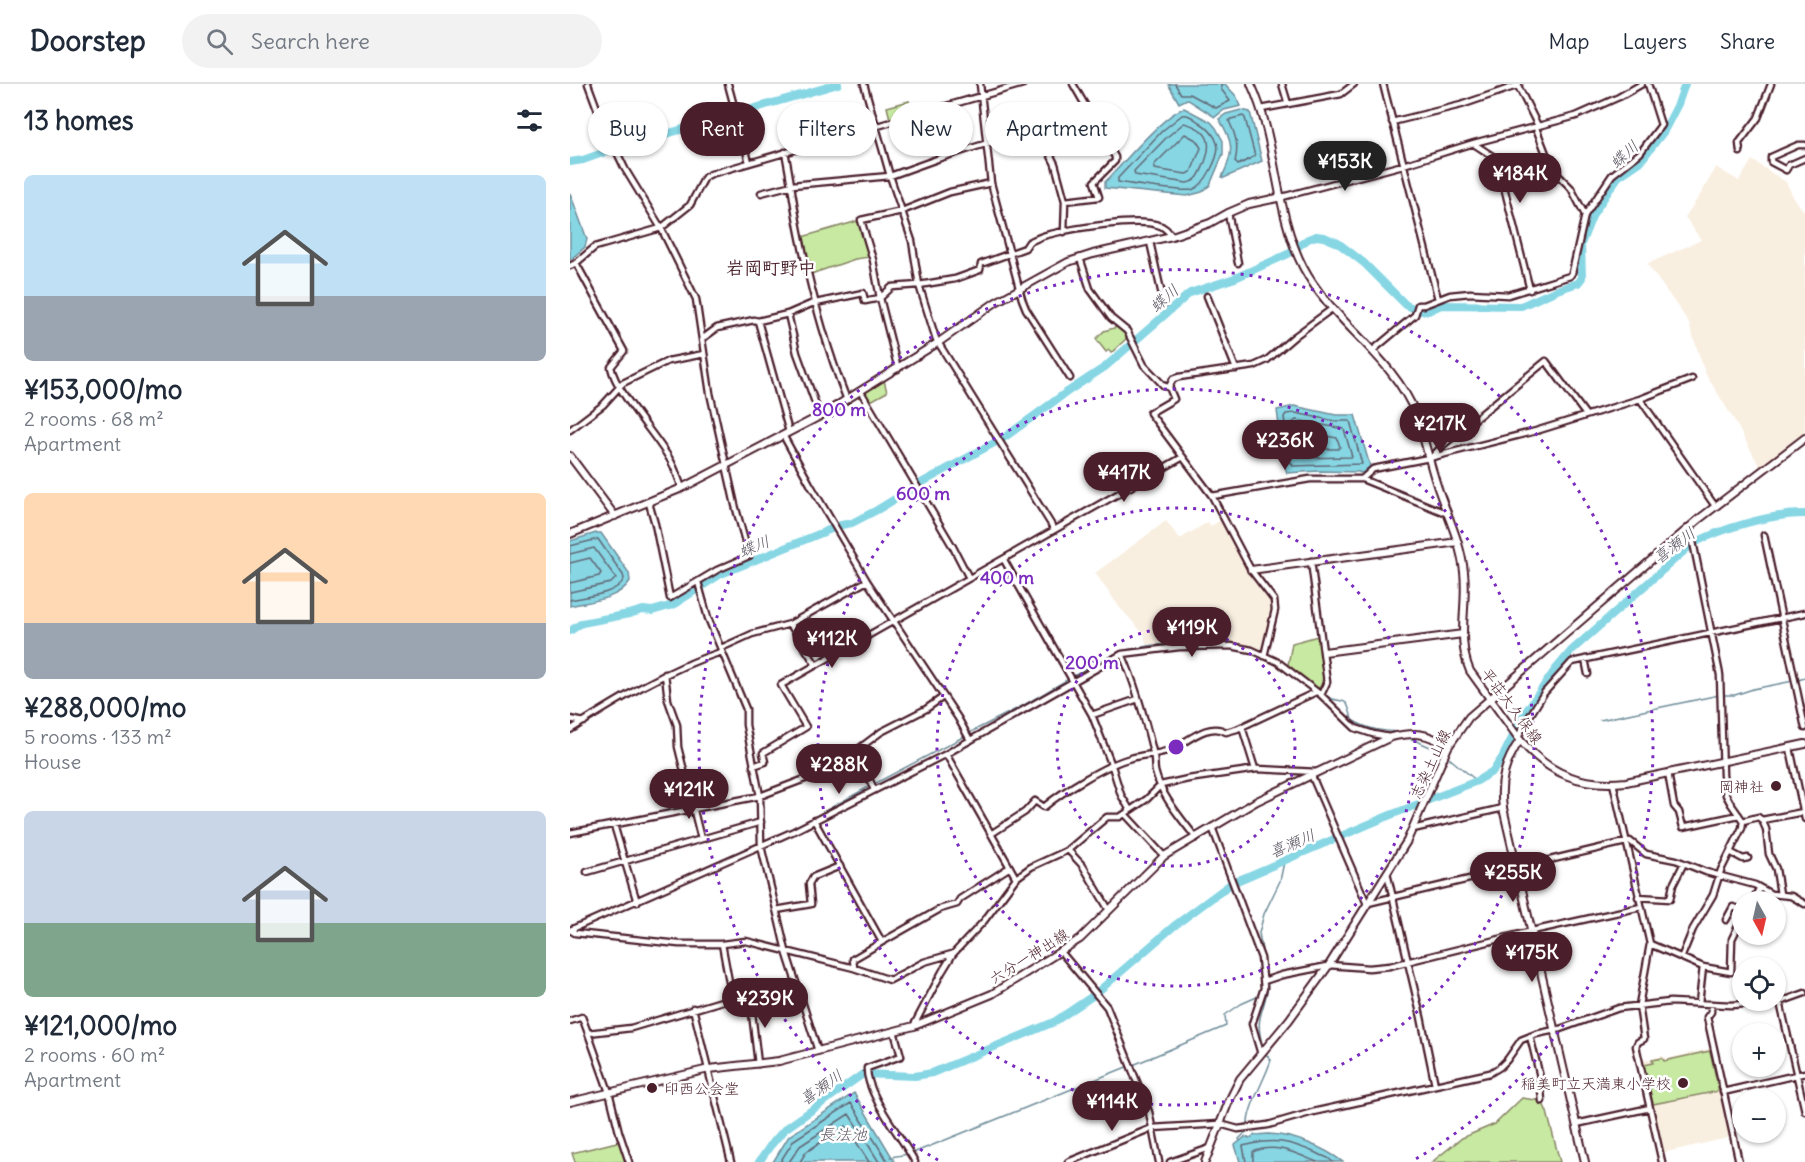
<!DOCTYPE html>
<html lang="en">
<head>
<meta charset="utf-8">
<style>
	:root { --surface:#fff; --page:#f2f2f3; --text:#1f2937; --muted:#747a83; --line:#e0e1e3; --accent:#4a1f2b }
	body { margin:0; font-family:Delius,"Klee One",sans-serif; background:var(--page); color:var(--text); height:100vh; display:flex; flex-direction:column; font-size:22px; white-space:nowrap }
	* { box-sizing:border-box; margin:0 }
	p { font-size:20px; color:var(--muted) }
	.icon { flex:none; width:33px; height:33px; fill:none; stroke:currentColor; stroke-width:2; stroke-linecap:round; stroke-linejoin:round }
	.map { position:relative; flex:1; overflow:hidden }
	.panel { display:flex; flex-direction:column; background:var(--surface); width:570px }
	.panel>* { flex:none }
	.guide { position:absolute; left:18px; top:18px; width:570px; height:54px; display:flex; gap:12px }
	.needle { width:39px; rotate:172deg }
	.controls { position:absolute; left:1162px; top:807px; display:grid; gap:12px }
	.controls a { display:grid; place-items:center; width:54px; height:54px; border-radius:50%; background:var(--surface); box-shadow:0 2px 4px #0004; font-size:30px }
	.price { position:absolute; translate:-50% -51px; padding:0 14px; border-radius:21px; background:var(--accent); color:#fff; font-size:20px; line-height:39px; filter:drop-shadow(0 2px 3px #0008) }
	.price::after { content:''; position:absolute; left:50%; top:36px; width:18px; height:14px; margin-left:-9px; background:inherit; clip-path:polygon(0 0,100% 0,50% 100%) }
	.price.on { background:#222; color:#fff }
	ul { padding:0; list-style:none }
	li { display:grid; align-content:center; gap:12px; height:318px; padding:0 24px }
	li span { display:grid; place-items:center; height:186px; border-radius:9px; color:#555 }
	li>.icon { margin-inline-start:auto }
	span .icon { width:108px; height:108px; fill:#fffc; stroke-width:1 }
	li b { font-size:26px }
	h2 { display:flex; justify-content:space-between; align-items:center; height:72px; padding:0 24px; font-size:26px }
	.pill { padding:0 21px; border-radius:27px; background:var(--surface); box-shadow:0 2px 4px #0004; font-size:21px; line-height:54px }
	.pill.on { background:var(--accent); color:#fff }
	header { display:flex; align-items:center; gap:36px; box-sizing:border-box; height:84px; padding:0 30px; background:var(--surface); border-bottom:2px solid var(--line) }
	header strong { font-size:28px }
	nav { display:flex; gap:33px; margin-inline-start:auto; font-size:21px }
	.search { width:420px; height:54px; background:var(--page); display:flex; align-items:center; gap:15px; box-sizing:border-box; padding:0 21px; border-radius:33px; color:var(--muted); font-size:22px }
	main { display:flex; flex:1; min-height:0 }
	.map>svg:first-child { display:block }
</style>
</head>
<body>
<header>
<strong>Doorstep</strong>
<div class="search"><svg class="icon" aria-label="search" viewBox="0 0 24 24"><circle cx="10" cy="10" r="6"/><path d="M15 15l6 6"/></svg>Search here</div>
<nav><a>Map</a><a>Layers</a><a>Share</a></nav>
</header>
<main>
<section class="panel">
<h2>13 homes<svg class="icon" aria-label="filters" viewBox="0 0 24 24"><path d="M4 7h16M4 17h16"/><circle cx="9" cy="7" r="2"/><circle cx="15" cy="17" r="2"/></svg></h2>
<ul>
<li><span style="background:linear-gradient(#bfe0f5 65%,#9aa5b1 0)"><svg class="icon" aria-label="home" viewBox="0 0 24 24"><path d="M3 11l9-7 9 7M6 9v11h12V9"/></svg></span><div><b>¥153,000/mo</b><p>2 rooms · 68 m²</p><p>Apartment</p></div></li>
<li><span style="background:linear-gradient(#ffd9b3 70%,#9aa5b1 0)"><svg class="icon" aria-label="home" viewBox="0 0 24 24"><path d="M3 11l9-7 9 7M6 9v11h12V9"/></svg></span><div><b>¥288,000/mo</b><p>5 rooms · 133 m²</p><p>House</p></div></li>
<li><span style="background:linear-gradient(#c9d6e8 60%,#7fa58c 0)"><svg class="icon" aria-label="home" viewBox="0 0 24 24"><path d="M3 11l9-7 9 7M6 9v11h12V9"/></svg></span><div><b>¥121,000/mo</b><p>2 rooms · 60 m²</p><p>Apartment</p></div></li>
</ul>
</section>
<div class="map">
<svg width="1235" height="1078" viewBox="0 0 1235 1078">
	<rect width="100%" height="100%" fill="#fff"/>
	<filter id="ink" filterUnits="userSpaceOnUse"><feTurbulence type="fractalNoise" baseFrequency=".0167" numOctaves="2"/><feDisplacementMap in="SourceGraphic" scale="12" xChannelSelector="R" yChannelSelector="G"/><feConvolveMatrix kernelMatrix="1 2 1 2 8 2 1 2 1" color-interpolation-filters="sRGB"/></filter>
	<g filter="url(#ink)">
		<path fill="#f9efe1" d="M1182,76L1216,98L1225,116L1235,128V349L1190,383L1164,336L1135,289L1118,237L1077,180L1131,156L1115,133L1132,108L1146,83L1169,97Z
			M651,436L680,490L695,507L704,522L693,567L663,558H613L576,561L574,547H571L550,524L525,489L596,437L610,455L638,438L641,442Z
			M1142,964L1162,1053L1092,1069L1071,977L1093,972L1096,975Z"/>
		<path fill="#c7e9a1" stroke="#888466" stroke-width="1.5" d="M339,17L342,29L320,35L317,23Z
			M288,137L300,173L285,175L241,190L234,170L232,153Z
			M547,243L557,251V254L541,269L539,266L536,268L526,255L534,247Z
			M314,296L317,308L299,318L294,308Z
			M748,552L753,593L751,602L748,604L718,581L722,559Z
			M1140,967L1149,1007L1083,1020L1074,981L1083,979L1082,976L1092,974L1094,977Z
			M952,1014L972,1017L977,1028L990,1078H862L892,1054L925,1040Z
			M51,1057L57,1078H5L2,1069Z"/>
		<path fill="#87d6e4" stroke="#6f8d9a" stroke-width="1.5" d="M598,0H655L666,12L671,22L654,26L645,33L617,15L609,19Z
			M614,24L641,38L646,44L653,57V70L640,101L632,108L617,112L535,104V98C554,79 592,32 614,24Z
			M671,26L680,28L692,77L654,94L652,93C664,69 664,58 649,35L656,30Z
			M0,109L17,155L15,163L0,176Z
			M724,322L766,331H785L800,382L794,388L790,389L789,388L749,387L717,389L714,380L707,326Z
			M26,449H31L59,489L60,497C48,516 21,517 0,522V457Z
			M284,1009L325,1078H203L219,1052Z
			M698,1050C724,1051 753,1063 773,1078H670L665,1061L675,1053L680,1054L685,1051Z"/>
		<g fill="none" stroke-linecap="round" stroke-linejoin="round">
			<path stroke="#626875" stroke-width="1.5" d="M605,0L611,10H620L646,24L660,17L651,5V0
				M612,31C619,30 623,34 629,38C637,43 644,49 647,59C651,71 635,102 622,106C613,108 559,100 548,98V94L592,47Z
				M673,32L675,34L685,72L668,81L665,78C669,62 666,52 659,37L661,35Z
				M614,39C641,46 643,60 633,83C629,92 627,97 617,99L565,91L564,87L597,53Z
				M615,50L626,56L631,64L621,88L616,90L584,85V81Z
				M725,329L765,337H780L792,380L723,382L720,377L714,333L716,330Z
				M726,336L774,345L782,373L728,374L722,339Z
				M734,348L767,354L770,363L768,365H736L733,351Z
				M0,462L28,455L53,491L54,495C46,511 17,512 0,516
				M0,470L24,464L46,494L41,499L0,508
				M0,479L20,474L31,489L29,492L0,499
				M210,1078L224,1056L281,1019L318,1078
				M219,1078L230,1062L279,1030L309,1078
				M230,1078L236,1068L276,1042L299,1078
				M676,1078L673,1062C676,1061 679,1061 682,1060C713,1053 729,1062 758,1074L763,1078
				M683,1078V1068C705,1058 727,1070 747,1078"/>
			<path stroke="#6f8d9a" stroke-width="1.5" d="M697,570L708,576
				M1228,596L1235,594
				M755,612C774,622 776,608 782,636C798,646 813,647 831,648
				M1030,636L1149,611H1165L1183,605L1223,597
				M399,649L454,621L526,579L551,567L583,561L657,558L684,565
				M837,653L872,668
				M879,674L907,697
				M304,700L395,652
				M203,754L230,741L300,702
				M697,894L689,849L694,830L710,797L714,778
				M693,963C683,930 696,928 698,899
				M563,981L656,942L655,931L671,920L689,912
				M670,1057L669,1055L678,1046C675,1027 695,996 701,976L696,970
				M343,1069L559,982
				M320,1073L339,1070"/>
			<path stroke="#87d6e4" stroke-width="8" d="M0,78L13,76L41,66L268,0
				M0,547L12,539L59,530L73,526L82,527L103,521L151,490L271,441L282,439L307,426L353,398L435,353L497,308L535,283L620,209L665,194L718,170L738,155L746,152L754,153L768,159L794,179L836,221L850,227H858L871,221L951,222L987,206L1008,199L1012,194L1011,160L1023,130L1048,93L1070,78L1094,47L1108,20L1115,0
				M189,1078L200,1062L215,1045L293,990L345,992L362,989L484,938L524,911L604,842L662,799L818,732L907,697L923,687L932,674L954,630L985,586L1001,567L1122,460C1153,444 1200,430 1235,430"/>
			<g stroke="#4a1f2b" stroke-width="9">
				<path id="street" d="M18,0L31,35L55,85L91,144L126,215L140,309L165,421L179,472L147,486L100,514L85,440L79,419
					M158,0L179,78
					M294,0L320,92L342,157L349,201L366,255L484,445
					M410,0L421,99L452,215L456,225L500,294
					M712,0L718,20
					M813,0L868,215
					M947,0L968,42L966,44L982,85L1001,104L1015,131
					M691,25L771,10L784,0
					M822,38L891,21L949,1
					M904,60L927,75L960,206
					M1235,61H1228L1201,73V78L1216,86L1219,81L1235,74
					M215,68C221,96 224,125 230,153C241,207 257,265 277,316
					M1170,68L1169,59L1188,34L1201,0
					M191,109L222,101L320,92L370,74L415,60L440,54H454L467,49L470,50L485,80L495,117L494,148
					M712,113L833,81L904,59L1006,32L1049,13L1072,0
					M495,117L529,113L524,98L545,77V73L503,0
					M658,129L668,179
					M580,158L594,220
					M510,174L520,205L541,234L557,247L574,281L594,302L599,303L604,315L580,329L642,412L681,486L704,516L705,526L694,572
					M6,179L54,267L41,283C46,308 85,350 99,374C105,383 108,394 112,404
					M0,182L6,179L25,163L91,144L120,121L135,93L141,90L453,0
					M637,212L666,285
					M218,230L227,269L250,332
					M188,237L219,348
					M132,255L147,244L184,236L188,237L218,230L241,220L293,209L295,217L310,214L322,203L349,201L385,195L410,186L411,180L455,164L459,158C466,155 473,151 481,150C504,144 566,134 588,141C594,142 598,147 602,152
					M802,267L845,231L848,221H854L880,211L900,209L938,211L1000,192L1002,189L1015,131L1042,91L1070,69L1091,41L1078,0
					M328,285L310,214L303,176L291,136L332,127L380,108L421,99
					M599,303L603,295L609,293L684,282L697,276L725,252L763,224
					M291,308L383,463L399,494
					M1070,315L1145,422
					M0,346L33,321L53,299L98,277L134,270
					M213,351L240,400L297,497L388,634L400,656
					M862,373L872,362L976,277L1016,331
					M792,395L803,385L859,374L966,347L1070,315L1122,295
					M642,412L740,395H792L878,430
					M1120,443L1150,591L1153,691L1156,711L1161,720L1173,737
					M1194,451L1235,644
					M434,476L522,631L542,682L551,711L560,726
					M741,477L757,598L751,611
					M128,498L138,534L176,625V641L190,712L191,762L216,867L248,967
					M220,540L246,581L613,373
					M151,564L182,550L220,540L297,497
					M552,570C566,601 575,635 583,668C585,674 584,681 585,687C591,712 611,734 626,754
					M1015,575L1018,590
					M95,590L98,616L107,641L108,663L131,755
					M522,631L568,615
					M0,635L14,638
					M672,643L685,685
					M0,646C48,616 97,585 151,568
					M948,654L953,643L974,609L1002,578L1235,529
					M1220,664L1235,735
					M287,666L304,706
					M376,670L446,794
					M183,682L195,678L193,669L236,643L211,601L246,581
					M1098,689L1104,722L1109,728L1113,743L1169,731
					M741,690L797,820
					M1043,699L1080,860L1069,921L1074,955L1068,958L1066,962L1092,1078
					M555,730L594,772
					M244,736L312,858L370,825L387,820L390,815L440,783
					M1192,736L1196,745L1199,770L1206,785L1210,810
					M1173,737L1188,733L1192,736L1233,728
					M44,741L67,818
					M642,743L691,874L694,904L682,940L691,970
					M843,745L933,724
					M0,749L190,712L248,690L287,666L311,648L356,625L373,613
					M421,750L455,728L465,717L474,723C493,707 537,680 561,674C575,670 589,671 602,665C617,658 639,637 656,648L667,645L746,608
					M498,766L513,782L539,826
					M1160,768L1173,775L1178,774
					M17,788L191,738
					M817,789L851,933L865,1001
					M1068,813L1100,815L1103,801L1114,779
					M1182,818L1189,805
					M798,819L1060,757L1076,770L1106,776L1136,788L1185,801L1201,810L1221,812L1235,820
					M206,826L241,820L239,800L243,793L270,782
					M1156,836L1163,823L1173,826
					M0,846L224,747L376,670L552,570L609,563L661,562L682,566L708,578L751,611L785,644L803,650L819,653
					M0,846L5,849L109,860H152L176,857L284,884L320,896L354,878L382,870
					M1080,860L1133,883L1129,919
					M491,868L537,923L579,1028L589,1078
					M1112,872L1123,845L1143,811L1151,786L1172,744L1173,737
					M759,881L799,884L820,882L962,847L1071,823
					M1133,883L1161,888L1162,855L1173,832
					M284,884L283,875L312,858
					M694,897L712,891L758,882
					M180,912L188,980
					M162,914L200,910L203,921L232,917
					M1210,918L1235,1027
					M1141,920V928L1137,933L1169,1078
					M123,924L161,1078
					M0,937L12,933L18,949
					M344,941L372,888L383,870L414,837L446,794L461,783L498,766L537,733H550L577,715L591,701L618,695L687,685L747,688
					M324,947L331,972L297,984C296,1011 332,1053 345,1078
					M960,952L970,993L972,1017
					M1153,1008L1235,989
					M1006,1040L1080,1024
					M59,1078L49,1048L39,1008L18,949L61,944L162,914L152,860
					M498,1078L582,1044L650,1040L668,1045L698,1041L743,1028L920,989L930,983L937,976L951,956L966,950L990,945L1049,924L1100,918L1161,921L1210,918L1235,909
					M600,1078L640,1064"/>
			</g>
			<g stroke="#4a1f2b" stroke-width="10">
				<path id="secondary" d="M681,0C708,58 704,126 733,183C761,237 824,273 846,331C856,357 860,384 870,410C879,435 891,460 894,488C898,521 886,555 900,587L950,656C979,690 1011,703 1056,698L1235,660
					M0,372L45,432
					M0,450L112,404L250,332L369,258L426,218L498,178L523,170L602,152L640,139L658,129L679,120L712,113
					M681,486L888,458
					M754,568L893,550
					M950,656C935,678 929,698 933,724L1015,1078
					M0,1018L139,985L209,977L344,942L422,910L510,855L594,772L687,717L821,653C845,648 857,648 878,663
					M635,1078L659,1017L670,995L719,936L759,881L837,757L878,663L899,633L1129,435L1235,354"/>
			</g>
			<use href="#street" stroke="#fff" stroke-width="4.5"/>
			<use href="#secondary" stroke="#fff" stroke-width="6"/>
		</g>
	</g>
	<g fill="none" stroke="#7b2cbf" stroke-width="3" stroke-dasharray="3 6">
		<circle cx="606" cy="663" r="119"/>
		<circle cx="606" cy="663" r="239"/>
		<circle cx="606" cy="663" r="358"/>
		<path d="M368 1076A477 477 0 1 1 844 1076"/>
	</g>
	<g fill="#4a1f2b" stroke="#fff" stroke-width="2">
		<circle cx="1206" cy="702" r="6"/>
		<circle cx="1113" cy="999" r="6"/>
		<circle cx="82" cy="1004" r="6"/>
	</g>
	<g text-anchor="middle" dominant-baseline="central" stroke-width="5" stroke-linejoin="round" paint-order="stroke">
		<g font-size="15" fill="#4a1f2b" stroke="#fff">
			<text transform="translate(942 622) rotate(53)">平荘大久保線</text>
			<text transform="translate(860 680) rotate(-65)">志染土山線</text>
			<text transform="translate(459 872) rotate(-32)">六分一神出線</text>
		</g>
		<g font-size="15" fill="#4a1f2b" stroke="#fff" text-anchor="end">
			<text x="1194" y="702">岡神社</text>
			<text x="1101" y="999">稲美町立天満東小学校</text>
			<text x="94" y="1004" text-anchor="start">印西公会堂</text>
		</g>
		<g font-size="16" font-style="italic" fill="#5c5662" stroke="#fff">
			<text transform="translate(1054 70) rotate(-42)">蝶川</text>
			<text transform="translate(594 214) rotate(-41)">蝶川</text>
			<text transform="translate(1104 461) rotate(-37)">喜瀬川</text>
			<text transform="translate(184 462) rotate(-22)">蝶川</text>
			<text transform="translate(722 759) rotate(-23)">喜瀬川</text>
			<text transform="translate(251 1003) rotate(-35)">喜瀬川</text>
			<text x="273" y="1050">長法池</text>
		</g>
		<g font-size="18" font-weight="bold" fill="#4a1f2b" stroke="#fff">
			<text x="201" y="183">岩岡町野中</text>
		</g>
	</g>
	<circle cx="606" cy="663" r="9" fill="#7b2cbf" stroke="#fff" stroke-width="3"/>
	<g font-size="18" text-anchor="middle" font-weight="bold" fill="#7b2cbf" stroke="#fff" stroke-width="5" stroke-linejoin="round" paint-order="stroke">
		<text x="269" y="332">800 m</text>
		<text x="353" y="416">600 m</text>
		<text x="437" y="500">400 m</text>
		<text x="522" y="585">200 m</text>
	</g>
</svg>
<div class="controls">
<a><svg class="needle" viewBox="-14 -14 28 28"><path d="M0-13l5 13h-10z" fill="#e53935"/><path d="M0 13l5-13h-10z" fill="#747a83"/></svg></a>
<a><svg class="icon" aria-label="locate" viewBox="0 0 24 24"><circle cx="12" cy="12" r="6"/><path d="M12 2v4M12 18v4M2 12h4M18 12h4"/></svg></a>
<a>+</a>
<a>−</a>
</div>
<b class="price on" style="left:775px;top:108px">¥153K</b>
<b class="price" style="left:950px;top:120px">¥184K</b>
<b class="price" style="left:870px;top:370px">¥217K</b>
<b class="price" style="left:715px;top:387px">¥236K</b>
<b class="price" style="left:554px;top:419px">¥417K</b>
<b class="price" style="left:622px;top:574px">¥119K</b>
<b class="price" style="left:262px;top:585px">¥112K</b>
<b class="price" style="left:269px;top:711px">¥288K</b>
<b class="price" style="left:119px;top:736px">¥121K</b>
<b class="price" style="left:943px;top:819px">¥255K</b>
<b class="price" style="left:962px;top:899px">¥175K</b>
<b class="price" style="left:195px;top:945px">¥239K</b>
<b class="price" style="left:542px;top:1048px">¥114K</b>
<div class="guide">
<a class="pill">Buy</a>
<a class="pill on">Rent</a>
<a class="pill">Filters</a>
<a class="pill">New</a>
<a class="pill">Apartment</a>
</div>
</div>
</main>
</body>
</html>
